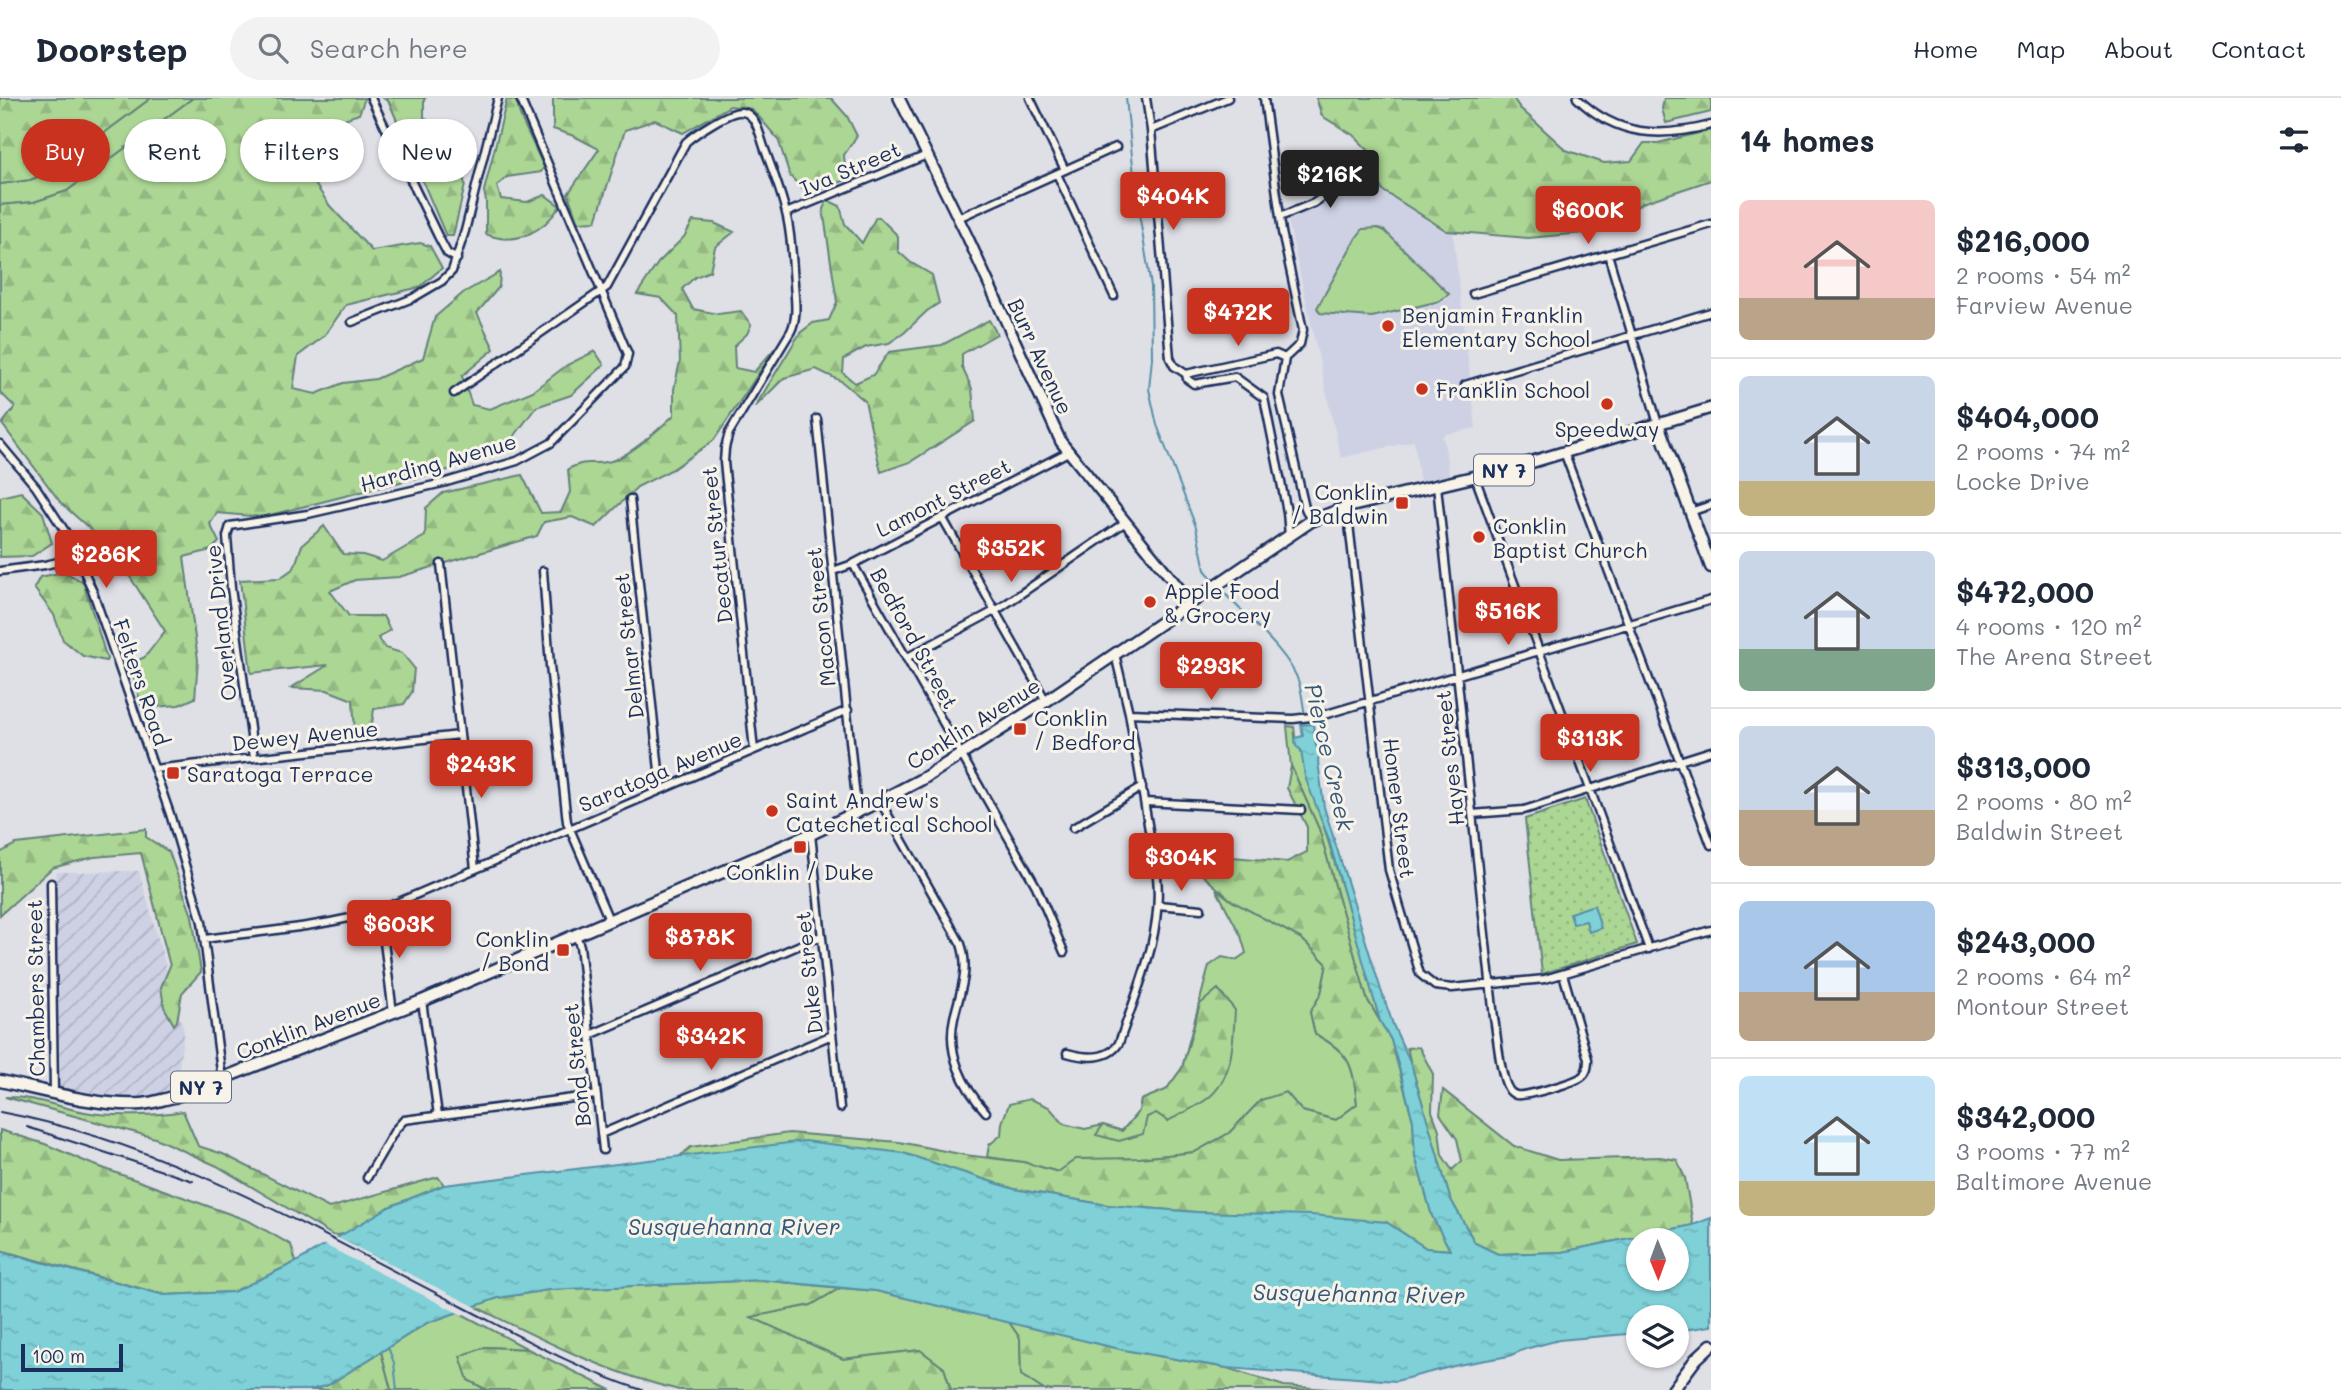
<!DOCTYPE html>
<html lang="en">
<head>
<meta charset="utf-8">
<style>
	:root { --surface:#fff; --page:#f2f2f3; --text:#1f2937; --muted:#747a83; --line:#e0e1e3; --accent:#c8321e }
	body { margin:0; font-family:Mali,sans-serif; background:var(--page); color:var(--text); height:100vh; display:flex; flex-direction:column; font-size:26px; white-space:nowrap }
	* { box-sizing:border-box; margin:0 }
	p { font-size:23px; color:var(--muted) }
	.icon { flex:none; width:38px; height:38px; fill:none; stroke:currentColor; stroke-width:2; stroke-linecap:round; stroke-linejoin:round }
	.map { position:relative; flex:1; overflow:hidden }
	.sheet { display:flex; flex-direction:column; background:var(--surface); width:630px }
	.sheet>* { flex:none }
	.hud { position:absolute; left:21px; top:21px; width:665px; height:63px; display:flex; gap:14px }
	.needle { width:46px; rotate:179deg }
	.fabs { position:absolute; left:1626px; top:1130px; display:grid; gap:14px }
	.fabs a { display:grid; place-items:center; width:63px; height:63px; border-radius:50%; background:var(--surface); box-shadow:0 2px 5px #0004; font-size:35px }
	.scale { position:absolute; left:21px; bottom:18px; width:102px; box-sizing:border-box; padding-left:7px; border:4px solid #1b2f5e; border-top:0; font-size:19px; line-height:24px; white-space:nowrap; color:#1b2f5e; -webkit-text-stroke:5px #f7f3e8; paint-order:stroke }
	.price { position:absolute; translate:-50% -60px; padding:0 16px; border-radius:7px; background:var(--accent); color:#fff; font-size:23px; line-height:46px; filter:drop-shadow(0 2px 4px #0008) }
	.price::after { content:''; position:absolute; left:50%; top:42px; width:21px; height:16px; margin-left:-10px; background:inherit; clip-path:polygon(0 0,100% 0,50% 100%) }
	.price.active { background:#222; color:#fff }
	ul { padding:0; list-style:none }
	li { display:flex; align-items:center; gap:21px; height:175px; padding:0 28px }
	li+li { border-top:2px solid var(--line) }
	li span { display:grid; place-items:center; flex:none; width:196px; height:140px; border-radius:10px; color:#555 }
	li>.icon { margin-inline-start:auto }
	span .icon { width:84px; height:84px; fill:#fffc; stroke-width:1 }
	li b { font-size:30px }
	h2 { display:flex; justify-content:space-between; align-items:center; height:84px; padding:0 28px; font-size:30px }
	.tag { padding:0 24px; border-radius:32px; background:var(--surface); box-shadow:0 2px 5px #0004; font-size:24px; line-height:63px }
	.tag.active { background:var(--accent); color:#fff }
	header { display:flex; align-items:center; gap:42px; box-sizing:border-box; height:98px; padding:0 35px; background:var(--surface); border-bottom:2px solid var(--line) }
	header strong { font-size:33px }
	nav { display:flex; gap:38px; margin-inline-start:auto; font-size:24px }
	.search { width:490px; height:63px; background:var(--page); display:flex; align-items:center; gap:18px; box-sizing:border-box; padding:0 24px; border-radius:38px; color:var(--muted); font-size:26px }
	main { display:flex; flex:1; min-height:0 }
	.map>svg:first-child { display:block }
</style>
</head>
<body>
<header>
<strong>Doorstep</strong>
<div class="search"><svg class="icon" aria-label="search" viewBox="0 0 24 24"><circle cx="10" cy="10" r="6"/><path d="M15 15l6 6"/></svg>Search here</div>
<nav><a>Home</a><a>Map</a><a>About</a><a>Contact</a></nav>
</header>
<main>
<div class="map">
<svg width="1711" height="1292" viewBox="0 0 1711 1292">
	<defs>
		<pattern id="industrial-furrows" width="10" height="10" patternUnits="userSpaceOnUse" patternTransform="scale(1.75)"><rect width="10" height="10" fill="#ced1e4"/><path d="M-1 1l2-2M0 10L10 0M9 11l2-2" fill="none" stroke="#b0b4c6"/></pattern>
		<pattern id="forest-firs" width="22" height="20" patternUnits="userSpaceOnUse" patternTransform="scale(1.75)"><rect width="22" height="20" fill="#acd694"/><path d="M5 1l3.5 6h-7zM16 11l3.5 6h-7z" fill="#93b882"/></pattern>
		<pattern id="park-dots" width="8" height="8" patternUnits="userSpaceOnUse" patternTransform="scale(1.75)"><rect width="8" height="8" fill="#acd694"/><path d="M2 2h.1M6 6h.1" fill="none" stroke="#93b882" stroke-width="1.8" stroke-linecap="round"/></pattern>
		<pattern id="water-ripples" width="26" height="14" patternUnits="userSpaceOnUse" patternTransform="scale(1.75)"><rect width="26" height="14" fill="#7fd0d7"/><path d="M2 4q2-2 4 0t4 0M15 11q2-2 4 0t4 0" fill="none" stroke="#6db3bb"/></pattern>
	</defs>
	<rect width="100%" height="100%" fill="#dfdfe6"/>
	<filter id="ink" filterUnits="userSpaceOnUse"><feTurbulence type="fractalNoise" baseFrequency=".0143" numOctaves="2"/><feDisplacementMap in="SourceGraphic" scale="14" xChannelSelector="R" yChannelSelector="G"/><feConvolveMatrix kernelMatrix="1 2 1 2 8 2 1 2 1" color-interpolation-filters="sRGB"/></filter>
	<g filter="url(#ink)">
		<path fill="#ced1e4" d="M1375,64L1452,127L1476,330L1443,337L1449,377L1420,384L1414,343L1341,360L1288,122Z"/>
		<path fill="url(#industrial-furrows)" d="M139,773L184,933L176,992L134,1001L60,990L56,774Z"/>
		<path fill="#acd694" stroke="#648279" stroke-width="2" d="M151,0H193L67,93L34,104L0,107V86L30,82L54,72Z
			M1378,130L1385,133L1449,196L1440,203L1372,219L1320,215L1317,210L1356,140L1363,131Z
			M1287,628L1294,629L1296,647L1301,652L1364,863L1380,923L1367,901L1319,731L1291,668Z
			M1216,791L1232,803L1302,841L1327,866L1321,896L1310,914L1315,936C1351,955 1353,967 1357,1006L1336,1022L1261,1002L1229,1035L1195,1054L1140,1060L1059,1074L1023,1064L987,1059L989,1047L1001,1037L1002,1025L1009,1006L1030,1001L1049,1009L1064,1026L1085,1031L1103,1027L1122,1033L1139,1013L1141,1002L1166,992L1182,970L1209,868L1222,859L1236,862L1246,855L1241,838Z
			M840,1190L876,1193L1009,1224L1020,1240L1021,1277L1044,1292H951L944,1270L920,1252L843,1261L750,1219L811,1207Z
			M458,1214L528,1251L485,1249L468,1282L487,1292H391L381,1254L427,1225Z"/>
		<path fill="url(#forest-firs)" stroke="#648279" stroke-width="2" d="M0,0H151L54,72L30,82L0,86Z
			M193,0H365L359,16L309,33L302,40L309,77L330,108L372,153L420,145L430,148L442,170L420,189L346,207L324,238L298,258L293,291L316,296L343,285L376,281L423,260L435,219L463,195L500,174L499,189L477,215L494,251L462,278L472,307L490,311L533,293L567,267L595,253L604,267L571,297L536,309L510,344L477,352L448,372L262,419L217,415L210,426L219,444L211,452L184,459L198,562L195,600L179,607L142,610L130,566L145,559L165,533L121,465L100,440L61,405L2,326L15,309L0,294V107L34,104L67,93Z
			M383,0H426L424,1V19L434,28L436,51L461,67L465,87L453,138H446L389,4Z
			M553,0H831L847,18L857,38L844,57L846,82L808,96L790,78L778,41L752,11L730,8L683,35L655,22L625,32L596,123L578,124L568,96L599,51L574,38L553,31Z
			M1316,0H1513L1520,10L1566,52L1604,65L1631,63L1644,45H1658L1711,32V82L1642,105L1611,128L1584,135L1528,140L1447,133L1382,92L1376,78L1369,53L1353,37L1322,18Z
			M1664,0H1711V14L1666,25L1662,11Z
			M507,1L516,3L521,20L544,69L541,74L507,79L497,88L501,101L527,104L545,97L560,108C544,133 516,149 486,136V103L484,93Z
			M827,102L840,108L845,126L862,145L876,119H879L898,138V153L910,164L932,177L939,205L927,213L904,235L889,245L866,249L844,261L843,275L855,285L873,277L889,254L942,247L989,222L997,236L962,256V269L972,291L975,323L910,364L881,374L865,303L841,283L816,271L784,280L755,309L800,235L813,225L829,222L837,204L823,111Z
			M693,123L714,125L734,134L715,149L710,173L695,179L682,191L693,211L718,216L741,213L751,227L747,236L734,248L735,270L754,274L777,248L714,342L673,371L637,389L596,429L572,419L544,424L537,438L399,479L355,482L330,493L349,518H383L390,532L378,540L385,550L402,555L414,570L412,594L404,606L374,611L370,640L355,635L353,602L327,592L291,590L328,567L251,575L240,482L280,480L294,470L302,447L324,428L343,456L363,457L382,463L425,438L426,410L443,395L522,377L541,415L561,414L570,394L568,371C589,361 587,367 606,364C626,362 659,331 674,317V291L680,263L678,218L661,200L637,196L658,165L684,139Z
			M21,394L43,415L52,445L32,458L0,459V399Z
			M64,474L83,484L107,561L106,563L83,558L63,542L54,517L34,490L40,479Z
			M1291,668L1319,731L1367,901L1391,942L1413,1023L1415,1058L1432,1118L1450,1152L1426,1150L1386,1124L1196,1114L1107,1107L1014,1091L903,1055L680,1058L691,1049L789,1035L899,1044L965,1057L1023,1064L1058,1074L1076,1061L1140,1060L1195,1054L1229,1035L1261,1002L1286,994L1302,1013L1336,1022L1357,1006C1353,967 1351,955 1315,936L1310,914L1321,896L1327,866L1302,841L1232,803L1176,754L1287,764L1307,754V729L1287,690Z
			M146,731V739L169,754L192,818L201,874L182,895L177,923L174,927L164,909L161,889L170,868L141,755L94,759L52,770L0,817V755L16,746Z
			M1218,891L1235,912C1233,942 1234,981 1207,1001C1196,1009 1181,1016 1168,1023L1156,1015L1147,1019L1143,1036L1119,1043L1096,1037L1103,1027L1122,1033L1139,1013L1141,1002L1166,992L1182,970L1200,906Z
			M1419,949L1433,976L1432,1013L1439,1032L1442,1057L1452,1072L1462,1063L1457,1041L1440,1016L1443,992L1514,1048L1558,1062L1660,1059L1677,1062L1685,1080L1693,1127L1562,1154L1498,1156L1475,1145L1450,1100L1411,966L1407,950Z
			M5,999C33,998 57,1009 85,1014C111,1019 156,1018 183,1013L198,1048L223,1056L329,1110L438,1079L444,1087L389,1109L347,1135L334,1138L217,1068L155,1040Z
			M0,1032L45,1046L89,1065L249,1123L291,1147L296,1164L233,1194L165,1197L0,1152Z
			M761,1182L840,1190L811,1207L751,1219L843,1261L920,1252L944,1270L951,1292H679C606,1275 541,1241 474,1208L498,1200L548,1192Z
			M1009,1224L1124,1252L1227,1270L1284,1288L1343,1292H1044L1021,1277L1020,1240Z
			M485,1249L528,1251L611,1292H487L468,1282L460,1258Z
			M381,1254L391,1292H310L328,1287Z"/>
		<path fill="url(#park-dots)" stroke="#648279" stroke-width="2" d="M1585,701L1637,846L1542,876L1525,721Z"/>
		<path fill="url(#water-ripples)" stroke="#5790a7" stroke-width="2" fill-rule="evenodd" d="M1313,626L1316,648L1320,654L1318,663L1324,709L1381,892L1394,929L1411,966L1450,1100L1475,1145L1498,1156L1562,1154L1693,1127L1711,1120V1228L1677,1233L1676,1220H1638V1235L1559,1242L1525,1251L1509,1258L1458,1267L1396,1283L1227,1270L1124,1252L876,1193L761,1182L548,1192L498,1200L427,1225L328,1287L310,1292H0V1153L164,1197L233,1194L296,1164L389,1109L444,1087L805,1043L903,1055L1014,1091L1107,1107L1196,1114L1312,1117L1386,1124L1426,1150L1450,1152L1432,1118L1415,1058L1413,1023L1402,980L1391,942L1380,923L1328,739L1305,679L1301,652L1296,648L1295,640L1303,638L1301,627ZM1638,1143H1676V1181H1638Z
			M1594,807L1601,830L1589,834L1586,823L1573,826L1570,815Z"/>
		<path fill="#dfdfe6" d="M334,1138L478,1210L462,1217L321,1145Z"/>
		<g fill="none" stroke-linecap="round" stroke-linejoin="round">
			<path stroke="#5790a7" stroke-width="2" d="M1126,0L1136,97L1151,188L1152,260L1149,291L1157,327L1196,429L1205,472L1216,485
				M1219,489C1242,516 1289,553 1299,585C1302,595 1303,607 1305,617
				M388,1249L394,1265L397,1292"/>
			<g stroke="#1b2f5e" stroke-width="11">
				<path id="street" d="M371,0L438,138L447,155L457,161
					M1030,0L1065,72
					M1146,0L1151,32L1170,260L1174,268L1186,276
					M1264,0L1282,134L1303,232L1300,246L1285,260
					M1577,0C1617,39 1661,40 1711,27
					M1151,32L1228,0
					M1057,76L1114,198
					M786,115L927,57
					M1280,119L1314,105L1364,71
					M958,120L1116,49
					M1608,156L1658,326
					M1473,196L1711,126
					M352,224L413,200L442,183L452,173L465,133L498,0
					M1285,260L1279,297L1305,410L1311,423
					M1186,276L1187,281L1194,286L1235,279L1264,300L1287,414L1289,438
					M1186,276L1276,256L1285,260
					M1465,287L1711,214
					M454,295L607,189L686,44C695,36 730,12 742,14C756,15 760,38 764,49C772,71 781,93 786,115C792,138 792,162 794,185C795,202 798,218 791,233L729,335L725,350L724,364L754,652
					M817,321L856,701L860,713
					M0,346L36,389L70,441L93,494L170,716L202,824L222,981
					M1564,354L1711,747
					M1475,379L1649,851
					M1437,388L1494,920C1497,936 1500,978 1508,990C1509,993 1513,996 1516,997C1524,999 1572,985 1580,980C1587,976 1588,969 1588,961L1563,876
					M630,401L661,691
					M1347,409L1389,772L1420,876L1435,888L1452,890L1545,881L1711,832
					M1690,414L1711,407
					M942,419L1046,603
					M441,466L475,771
					M853,466L1036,788L1064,854
					M0,473L45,467L79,459
					M543,473L550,568L567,724L609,822
					M833,473L853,466L1068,354
					M906,560L1000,510L1124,425
					M1129,615L1293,621L1320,618L1711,502
					M254,660L231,490L227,438L230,428L308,416L443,385L517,363L551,345L625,269L628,256L520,0
					M154,671L460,637
					M880,703L961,846C970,872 960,894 954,920C946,955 963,989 986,1014
					M1145,704L1301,712
					M1472,716L1524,712L1711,653
					M1073,730L1142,689
					M811,736L840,1010
					M51,785L54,994
					M1158,807L1201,811
					M380,812L393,915
					M576,837L580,848L603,1052
					M205,841C263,833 324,829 380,812L848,612
					M422,903L438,1017
					M590,937L821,838
					M1067,955C1085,960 1108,963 1119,945C1137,892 1163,837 1157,779L1129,615L1115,556
					M601,1036L832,937
					M367,1080L395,1032L404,1022L596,997"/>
			</g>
			<g stroke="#1b2f5e" stroke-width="14">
				<path id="secondary" d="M899,0L968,140L1061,344L1191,505
					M1658,326L1711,310"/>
			</g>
			<g stroke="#1b2f5e" stroke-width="15">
				<path id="primary" d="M0,983C42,992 100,1009 142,1006C153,1005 164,1001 174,999L422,903L811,736L880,703L924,680L1046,603L1311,423L1347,409L1515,369L1658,326L1711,469
					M1673,1292L1696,1261L1711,1247"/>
			</g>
			<use href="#street" stroke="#f7f3e8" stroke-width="6"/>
			<use href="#secondary" stroke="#f7f3e8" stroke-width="9"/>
			<use href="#primary" stroke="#f7f3e8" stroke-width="10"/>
			<path stroke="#1b2f5e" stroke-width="2" d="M0,1014C167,1045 314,1133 463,1209C521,1239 579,1272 642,1292
				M27,1029L193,1083"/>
		</g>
	</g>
	<g fill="#c8321e" stroke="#f7f3e8" stroke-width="2.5">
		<circle cx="1388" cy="228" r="7"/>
		<circle cx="1422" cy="291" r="7"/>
		<circle cx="1607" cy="306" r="7"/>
		<rect x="1395" y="398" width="14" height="14" rx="3.5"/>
		<circle cx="1479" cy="439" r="7"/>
		<circle cx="1150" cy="504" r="7"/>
		<rect x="1013" y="624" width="14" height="14" rx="3.5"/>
		<rect x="166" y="668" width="14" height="14" rx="3.5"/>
		<circle cx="772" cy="713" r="7"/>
		<rect x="793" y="742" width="14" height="14" rx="3.5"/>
		<rect x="556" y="845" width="14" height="14" rx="3.5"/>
	</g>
	<g text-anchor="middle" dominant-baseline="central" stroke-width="6" stroke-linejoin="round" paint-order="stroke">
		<g fill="#f7f3e8" stroke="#5d6a87" stroke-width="2">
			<rect x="1474" y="356.5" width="60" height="31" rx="5"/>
			<rect x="171" y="973.5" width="60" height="31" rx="5"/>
		</g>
		<g font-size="19" font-weight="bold" fill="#1b2f5e">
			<text x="1504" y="372">NY 7</text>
			<text x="201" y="989">NY 7</text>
		</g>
		<g font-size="21" fill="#1b2f5e" stroke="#f7f3e8">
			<text transform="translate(850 70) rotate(-23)">Iva Street</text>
			<text transform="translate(1041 258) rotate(65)">Burr Avenue</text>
			<text transform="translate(438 364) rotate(-16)">Harding Avenue</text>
			<text transform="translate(943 399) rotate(-27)">Lamont Street</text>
			<text transform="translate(716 447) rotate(-96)">Decatur Street</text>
			<text transform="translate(820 519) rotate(-96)">Macon Street</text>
			<text transform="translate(220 525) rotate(-96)">Overland Drive</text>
			<text transform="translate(915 540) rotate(61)">Bedford Street</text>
			<text transform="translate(628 548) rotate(-96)">Delmar Street</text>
			<text transform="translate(142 584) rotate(71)">Felters Road</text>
			<text transform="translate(973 625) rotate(-32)">Conklin Avenue</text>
			<text transform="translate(305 637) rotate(-6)">Dewey Avenue</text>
			<text transform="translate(1449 660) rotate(-96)">Hayes Street</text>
			<text transform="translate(660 673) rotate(-23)">Saratoga Avenue</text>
			<text transform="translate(1400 710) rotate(83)">Homer Street</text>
			<text transform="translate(808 875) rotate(-96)">Duke Street</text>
			<text transform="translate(35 890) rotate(-91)">Chambers Street</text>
			<text transform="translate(308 927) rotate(-21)">Conklin Avenue</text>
			<text transform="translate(576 967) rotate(-96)">Bond Street</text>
		</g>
		<g font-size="21" fill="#1b2f5e" stroke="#f7f3e8" text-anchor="start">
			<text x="1402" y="216">Benjamin Franklin<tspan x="1402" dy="24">Elementary School</tspan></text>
			<text x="1436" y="291">Franklin School</text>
			<text x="1607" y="330" text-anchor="middle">Speedway</text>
			<text x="1388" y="393" text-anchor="end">Conklin<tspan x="1388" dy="24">/ Baldwin</tspan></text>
			<text x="1493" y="427">Conklin<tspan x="1493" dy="24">Baptist Church</tspan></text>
			<text x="1164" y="492">Apple Food<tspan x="1164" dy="24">&amp; Grocery</tspan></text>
			<text x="1034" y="619">Conklin<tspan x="1034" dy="24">/ Bedford</tspan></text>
			<text x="187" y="675">Saratoga Terrace</text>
			<text x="786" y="701">Saint Andrew's<tspan x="786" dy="24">Catechetical School</tspan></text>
			<text x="800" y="773" text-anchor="middle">Conklin / Duke</text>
			<text x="549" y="840" text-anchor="end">Conklin<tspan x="549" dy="24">/ Bond</tspan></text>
		</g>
		<g font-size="23" font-style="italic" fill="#34577c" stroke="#f7f3e8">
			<text transform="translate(1330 659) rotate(77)">Pierce Creek</text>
			<text x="734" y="1128">Susquehanna River</text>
			<text transform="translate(1359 1195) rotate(1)">Susquehanna River</text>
		</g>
	</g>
</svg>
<div class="fabs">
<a><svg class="needle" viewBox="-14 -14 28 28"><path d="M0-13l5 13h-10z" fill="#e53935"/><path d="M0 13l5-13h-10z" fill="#747a83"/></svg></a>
<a><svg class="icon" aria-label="layers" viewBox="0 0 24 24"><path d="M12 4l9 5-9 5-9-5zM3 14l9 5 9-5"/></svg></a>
</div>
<div class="scale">100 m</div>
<b class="price active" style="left:1330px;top:112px">$216K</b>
<b class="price" style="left:1173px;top:134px">$404K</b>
<b class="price" style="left:1588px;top:148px">$600K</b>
<b class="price" style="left:1238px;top:250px">$472K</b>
<b class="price" style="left:1011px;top:486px">$352K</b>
<b class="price" style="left:106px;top:492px">$286K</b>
<b class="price" style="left:1508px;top:549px">$516K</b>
<b class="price" style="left:1211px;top:604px">$293K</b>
<b class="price" style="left:1590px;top:676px">$313K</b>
<b class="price" style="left:481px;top:702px">$243K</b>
<b class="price" style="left:1181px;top:795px">$304K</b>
<b class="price" style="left:399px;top:862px">$603K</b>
<b class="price" style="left:700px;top:875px">$878K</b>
<b class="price" style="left:711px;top:974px">$342K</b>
<div class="hud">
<a class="tag active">Buy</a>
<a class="tag">Rent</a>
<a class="tag">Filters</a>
<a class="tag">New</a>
</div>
</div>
<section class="sheet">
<h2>14 homes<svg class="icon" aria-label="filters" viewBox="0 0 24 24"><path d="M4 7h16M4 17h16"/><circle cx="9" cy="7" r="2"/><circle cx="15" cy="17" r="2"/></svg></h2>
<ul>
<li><span style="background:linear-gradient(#f6c9c9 70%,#b9a48a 0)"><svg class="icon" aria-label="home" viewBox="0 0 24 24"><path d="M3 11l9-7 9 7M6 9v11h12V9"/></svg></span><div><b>$216,000</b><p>2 rooms · 54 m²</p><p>Farview Avenue</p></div></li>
<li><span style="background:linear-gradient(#c9d6e8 75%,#c2b280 0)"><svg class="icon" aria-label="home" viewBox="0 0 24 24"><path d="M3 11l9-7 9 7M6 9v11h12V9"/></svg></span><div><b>$404,000</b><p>2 rooms · 74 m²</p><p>Locke Drive</p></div></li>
<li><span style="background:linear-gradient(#c9d6e8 70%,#7fa58c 0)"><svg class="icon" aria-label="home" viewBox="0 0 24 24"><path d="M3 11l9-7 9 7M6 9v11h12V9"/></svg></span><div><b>$472,000</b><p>4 rooms · 120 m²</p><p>The Arena Street</p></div></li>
<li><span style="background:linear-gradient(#c9d6e8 60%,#b9a48a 0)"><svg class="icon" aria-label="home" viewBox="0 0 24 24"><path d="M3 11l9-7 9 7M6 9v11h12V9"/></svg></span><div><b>$313,000</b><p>2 rooms · 80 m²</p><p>Baldwin Street</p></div></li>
<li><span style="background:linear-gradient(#a9c7e8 65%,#b9a48a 0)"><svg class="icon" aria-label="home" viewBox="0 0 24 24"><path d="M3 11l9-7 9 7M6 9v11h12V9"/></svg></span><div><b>$243,000</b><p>2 rooms · 64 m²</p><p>Montour Street</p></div></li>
<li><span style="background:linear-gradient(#bfe0f5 75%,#c2b280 0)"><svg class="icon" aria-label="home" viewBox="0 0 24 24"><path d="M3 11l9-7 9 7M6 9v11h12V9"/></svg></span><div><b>$342,000</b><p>3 rooms · 77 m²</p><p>Baltimore Avenue</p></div></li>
</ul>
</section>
</main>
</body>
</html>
